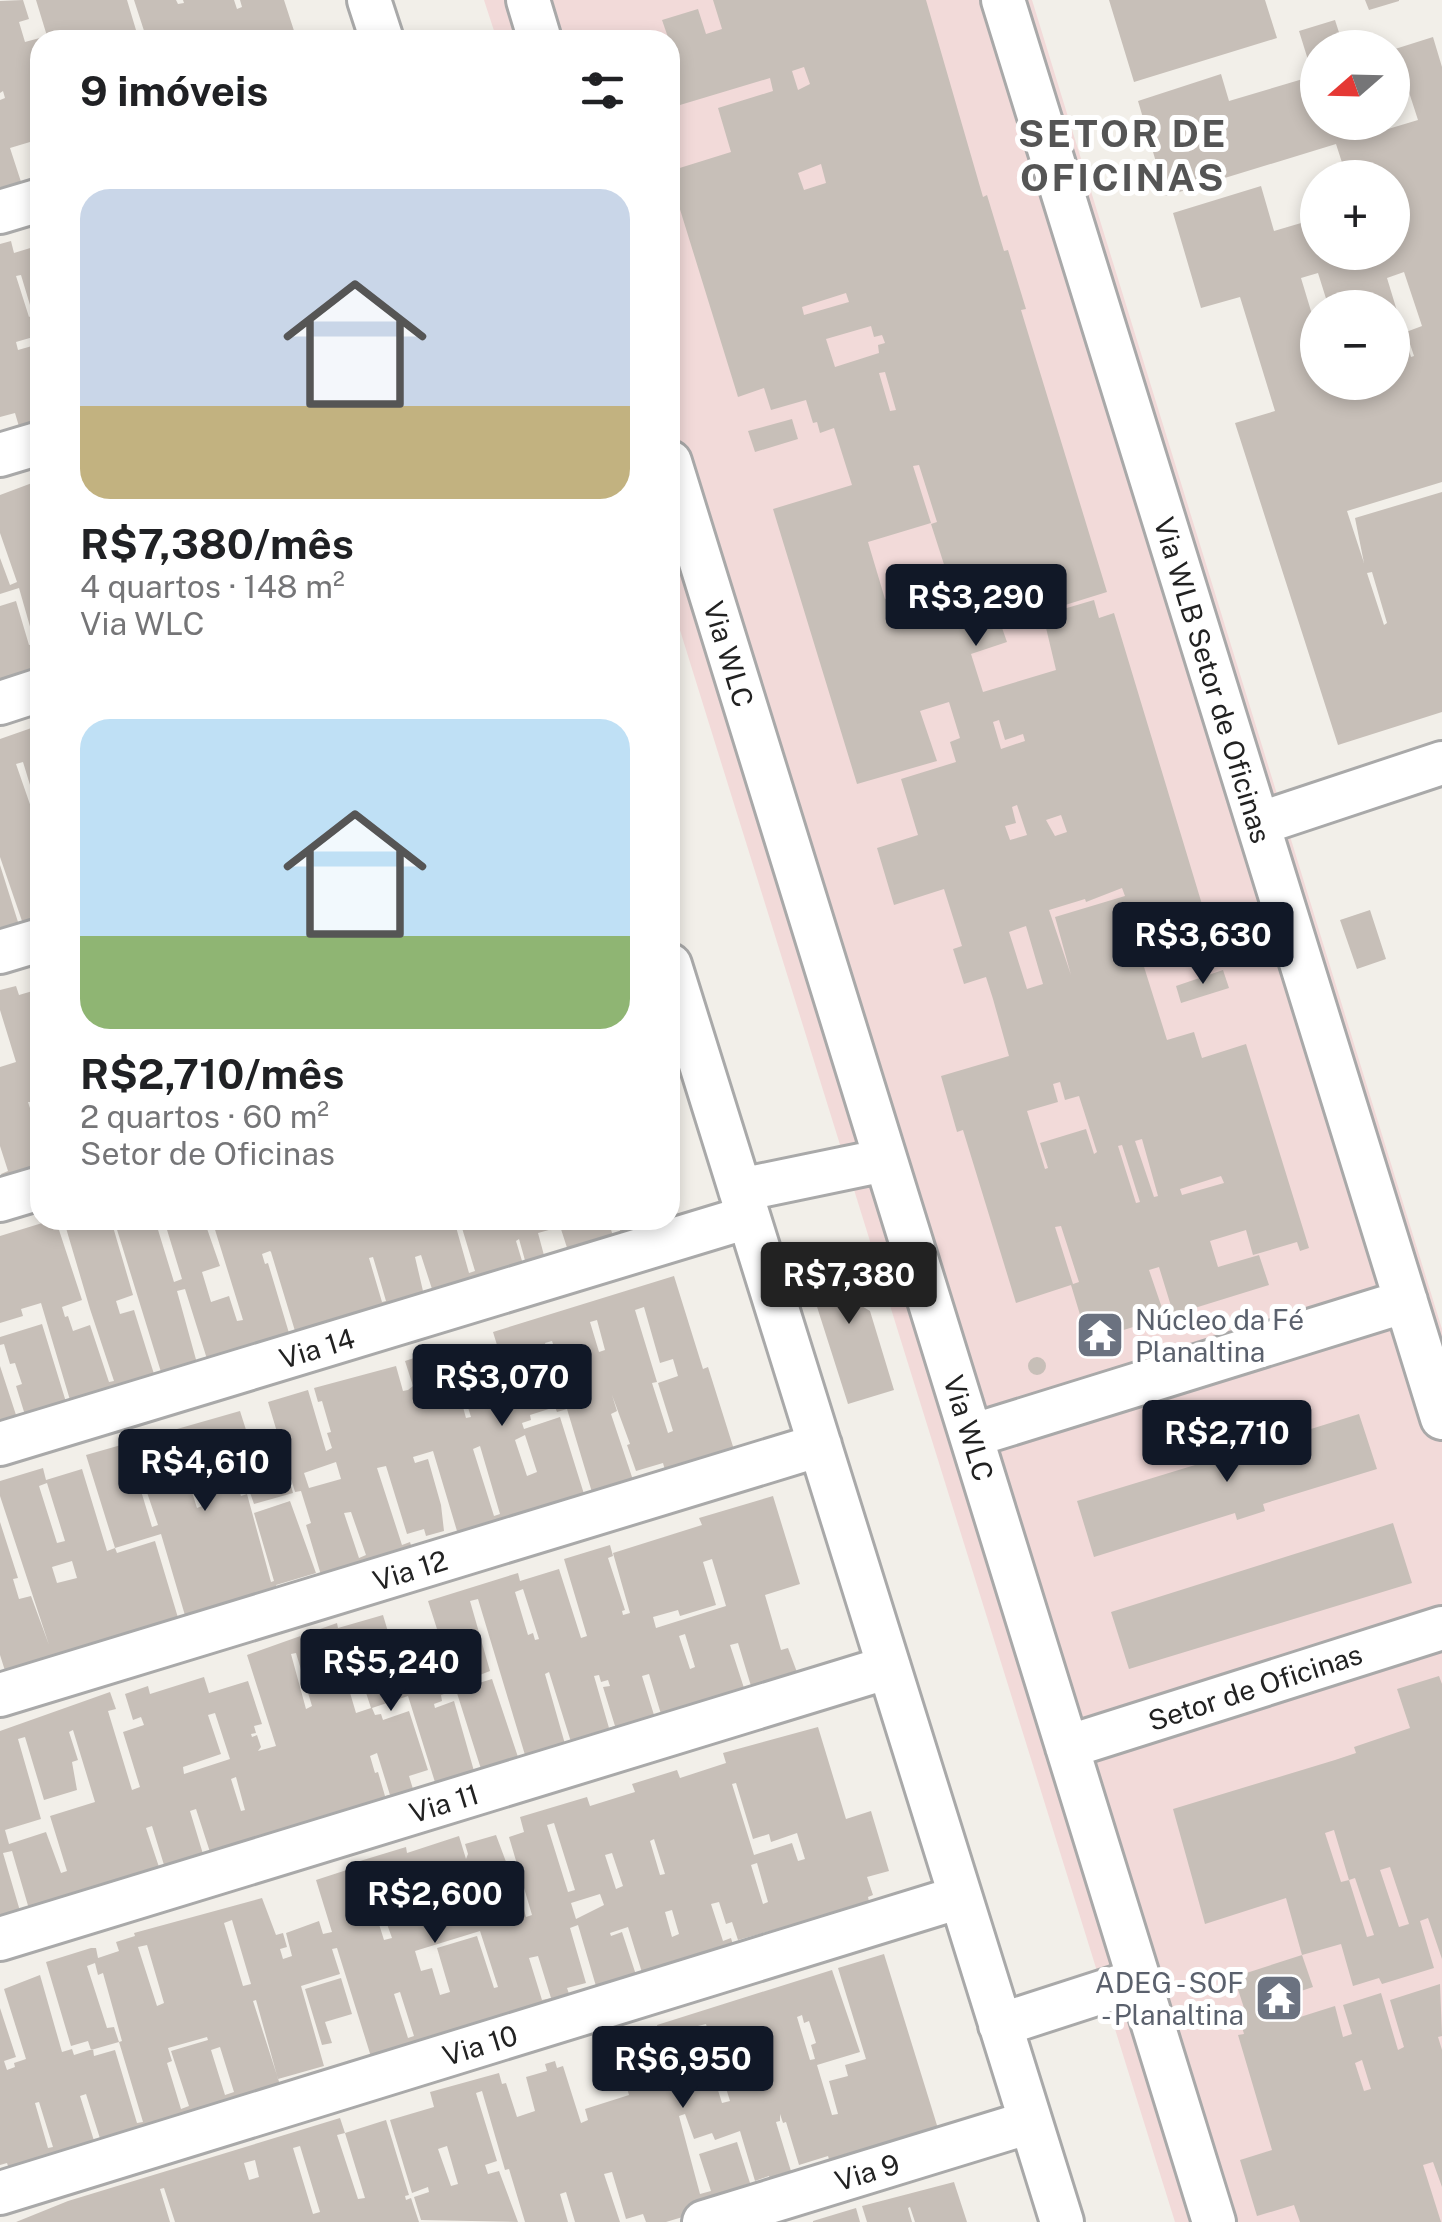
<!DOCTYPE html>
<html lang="pt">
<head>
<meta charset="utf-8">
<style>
	:root { --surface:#fff; --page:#f6f6f6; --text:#202124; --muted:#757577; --accent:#111827 }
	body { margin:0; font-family:"Public Sans",sans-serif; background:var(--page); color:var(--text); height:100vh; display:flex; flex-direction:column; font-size:38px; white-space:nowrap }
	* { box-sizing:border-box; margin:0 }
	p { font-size:32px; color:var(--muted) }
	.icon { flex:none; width:55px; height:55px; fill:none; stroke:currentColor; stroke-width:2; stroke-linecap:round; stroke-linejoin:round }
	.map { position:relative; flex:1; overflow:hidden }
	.panel { position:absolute; left:30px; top:30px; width:650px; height:1200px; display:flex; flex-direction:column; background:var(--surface); border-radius:30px; box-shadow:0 5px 15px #0003 }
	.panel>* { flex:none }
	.needle { width:65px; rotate:250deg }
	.buttons { position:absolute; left:1300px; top:30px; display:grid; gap:20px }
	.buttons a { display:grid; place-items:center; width:110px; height:110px; border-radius:50%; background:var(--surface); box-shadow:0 5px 15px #0003; font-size:50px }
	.price { position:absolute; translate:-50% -85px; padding:0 22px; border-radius:10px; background:var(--accent); color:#fff; font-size:32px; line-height:65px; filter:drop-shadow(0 2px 5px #0008) }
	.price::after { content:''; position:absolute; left:50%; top:60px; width:30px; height:22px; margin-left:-15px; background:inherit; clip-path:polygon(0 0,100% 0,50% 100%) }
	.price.selected { background:#222; color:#fff }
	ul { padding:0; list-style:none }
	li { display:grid; align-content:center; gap:20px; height:530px; padding:0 50px }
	li span { display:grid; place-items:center; height:310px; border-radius:30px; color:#555 }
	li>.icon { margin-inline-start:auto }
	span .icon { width:180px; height:180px; fill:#fffc; stroke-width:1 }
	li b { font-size:42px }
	h2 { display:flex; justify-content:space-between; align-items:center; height:120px; padding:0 50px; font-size:42px }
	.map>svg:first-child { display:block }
</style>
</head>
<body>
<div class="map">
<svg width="1442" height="2222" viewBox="0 0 1442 2222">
	<rect width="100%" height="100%" fill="#f2efe9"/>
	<path fill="#f2dad9" d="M484,0H1032L1442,1329V2222H1175L670,598V40H497Z"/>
	<path fill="#c7bfb8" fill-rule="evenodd" d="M23,0L29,19L19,22L25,42L47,36L36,0H127L139,40H40V172L30,142L10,148L24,191L0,199V100L5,98L3,91L0,93V1Z
		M134,0H176L178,4L184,3L183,0H234L237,9L242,7L240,0H284L297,40H246L244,34L237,36L238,40H147Z
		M713,0H926L983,197L987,195L1004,251L1008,250L1026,309L1021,310L1107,592L1001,625L1007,642L971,654L983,692L1056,670L1043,615L1094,600L1099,618L1114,613L1217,954L1181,966L1178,957L1173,958L1169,945L1140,954L1167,1040L1194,1032L1202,1058L1246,1044L1309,1248L1300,1251L1297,1242L1253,1255L1246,1230L1210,1241L1218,1267L1259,1255L1269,1285L1088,1341L1071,1285L1016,1303L963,1130L957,1132L941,1076L1009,1056L993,999L986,977L964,984L953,949L962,946L944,889L894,905L877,848L918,835L901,779L956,762L950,742L960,738L949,702L920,711L937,761L857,784L773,509L852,485L834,428L820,433L817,422L813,423L806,400L771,410L764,388L738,397L670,177V171L731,152L718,108L773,91L770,78L670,108L671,46L662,20L698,9L706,34L722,29ZM804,67L810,84L798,90L792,71ZM821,164L826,183L804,190L798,173ZM846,293L849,302L804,315L802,307ZM871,326L874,337L882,335L885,343L878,345L879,353L835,367L826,339ZM885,372L896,410L890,411L879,373ZM919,465L937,522L931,524L949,580L885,599L868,542L931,523L913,466ZM999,720L1005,740L1023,734L1025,741L1001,749L993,722ZM1017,805L1027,835L1010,840L1005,826L1016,823L1012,807ZM1061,815L1067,832L1055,836L1046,820ZM1122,888L1125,896L1055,917L1071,975L1049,910L1085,899L1086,902ZM1026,926L1043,984L1027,989L1009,932ZM1060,1082L1065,1100L1079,1096L1097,1152L1094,1154L1086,1129L1040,1143L1048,1168L1045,1169L1027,1111L1058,1102L1053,1084ZM1142,1139L1158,1196L1154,1197L1135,1141ZM1122,1145L1140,1202L1136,1203L1118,1146ZM1221,1176L1224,1183L1182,1195L1180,1189ZM1061,1226L1079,1282L1073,1284L1055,1227ZM1159,1267L1171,1306L1162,1308L1149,1270Z
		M1109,0H1265L1277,38L1134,82Z
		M1365,0H1399V1L1369,10Z
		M1335,20L1344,48H1318V122H1385L1388,129L1418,120L1395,49L1433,37L1442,67V482L1347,511L1364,563L1355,518L1442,492V712L1338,745L1235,423L1275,411L1240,297L1201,308L1173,213L1261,186L1274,231L1318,218V252H1392V196L1397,195L1395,188L1392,189V178H1347L1336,144L1166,196L1138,101L1221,74L1229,101L1313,76L1299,31ZM1404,272L1422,326L1406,332L1414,356L1411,357L1387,278ZM1318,273L1329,308H1392V382H1351L1353,387L1335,392L1332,382H1318V320L1314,321L1301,278ZM1372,572L1387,623L1384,625L1367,573Z
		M11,241L14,253L40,245V335L16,342L18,350L39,344L40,347V434L23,440L15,413L0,417V244ZM21,275L33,315L29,317L16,276Z
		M792,419L798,439L755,452L748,431Z
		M40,480V495L32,498L40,521V681L0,691V606L16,601L29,645L35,644L19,588L0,594V558L10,585L17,582L0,533V495Z
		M40,725V931L0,943V865L18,922L22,921L0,857V739ZM23,762L38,811L33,813L16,764Z
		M1370,910L1386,959L1357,969L1340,920Z
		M1223,970L1229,988L1181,1003L1176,986Z
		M16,986L19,995L36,990L40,1005V1123L32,1102H28L40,1139V1176L5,1187L1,1174L8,1171L0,1146V1067L16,1062L0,1010V990Z
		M52,1220H111L133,1295L116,1301L120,1314L134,1310L154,1374L161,1372L114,1220H155L174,1282L182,1279L164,1220H204L220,1266L202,1272L211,1302L229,1296L237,1321L243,1320L212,1220H255L257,1227L262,1225L261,1220H305L292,1225L293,1228L312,1220H454L469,1273L475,1271L462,1228L472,1225L473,1230L480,1228L477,1220H554L556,1228L538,1233L545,1259L526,1264L519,1239L516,1241L526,1274L345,1329L341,1316L296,1332L300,1343L207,1359L185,1289L177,1291L200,1374L0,1435V1366L17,1418L25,1415L16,1386L22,1384L15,1363L10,1364L4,1344L0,1345V1337L42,1324L66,1402L70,1400L41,1303L21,1309L23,1316L0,1323V1236ZM66,1228L90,1309L114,1381L109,1382L90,1325L73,1331L68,1316L65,1317L62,1307L82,1300L59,1230ZM270,1251L271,1252L295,1331L289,1333L268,1263L265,1264L262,1254ZM421,1255L432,1289L423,1291L415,1257ZM373,1257L386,1301L382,1302L369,1258Z
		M563,1220H608L613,1236L602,1239L605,1250L571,1260L559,1223Z
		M617,1220H656L661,1234H621Z
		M850,1248L861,1283L856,1294L860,1305L870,1311L894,1390L848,1404L804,1266Z
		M674,1276L703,1369L708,1367L736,1456L667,1477L663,1463L636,1471L627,1445L630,1444L612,1395L617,1411L611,1414L633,1480L615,1486L594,1499L567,1409L587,1403L584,1395L571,1399L552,1341L545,1343L567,1409L557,1412L555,1407L530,1415L531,1420L522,1423L524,1429L560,1417L584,1494L566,1499L569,1510L460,1541L433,1451L413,1457L415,1463L428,1459L441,1505L444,1531L426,1536L424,1529L407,1534L386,1466L377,1468L402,1545L410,1542L415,1557L324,1585L306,1525L311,1523L301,1491L295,1492L268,1402L308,1390L326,1451L332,1448L327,1433L331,1432L322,1401L318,1402L314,1388L396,1366L403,1391L408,1390L413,1386L405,1361L444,1348L449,1364L454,1363L459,1379L452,1380L456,1382L466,1418L471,1417L461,1385L495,1374L499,1387L509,1384L493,1332ZM644,1307L660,1363L673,1359L678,1376L658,1383L673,1431L668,1433L652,1383L657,1382L635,1310ZM597,1320L605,1350L599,1352L590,1322ZM525,1435L537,1472L527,1476L515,1440ZM480,1446L500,1514L494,1516L473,1449ZM336,1462L341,1479L309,1488L304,1473ZM351,1512L366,1555L359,1558L344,1513Z
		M1028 1366a9 9 0 1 1 18 0a9 9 0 1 1-18 0Z
		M240,1411L255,1458L281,1451L293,1493L254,1504L248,1487L245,1488L227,1429L220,1431L241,1496L247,1494L271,1582L274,1581L254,1513L290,1501L316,1573L276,1585L279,1597L189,1629L161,1534L115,1548L86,1455ZM135,1457L158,1525L152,1527L131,1458ZM188,1461L202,1506L197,1508L183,1463Z
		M1359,1414L1377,1469L1263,1504L1265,1511L1237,1520L1235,1513L1094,1557L1077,1501L1218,1458L1216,1450L1245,1442L1247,1449Z
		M43,1468L46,1480L82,1469L107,1551L115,1548L117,1553L155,1541L179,1621L8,1680L0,1655V1522L18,1578L13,1579L19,1599L31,1596L49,1645L0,1496V1481ZM47,1483L65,1541L57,1543L39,1486ZM72,1561L77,1578L57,1583L52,1567Z
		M773,1496L800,1584L765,1595L781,1650L788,1648L801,1683L439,1795L408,1696L372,1708L375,1715L381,1714L383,1720L409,1711L428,1770L409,1776L417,1802L0,1932V1731L110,1692L116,1709L108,1711L132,1790L140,1787L123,1732L144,1725L141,1717L133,1720L125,1694L148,1686L150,1694L204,1677L209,1693L248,1681L262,1724L254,1726L256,1733L251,1734L252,1737L257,1735L261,1747L258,1751L276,1746L247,1655L337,1623L338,1628L383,1615L392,1645L437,1629L428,1601L518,1573L520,1581L559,1569L581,1638L587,1636L564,1559L610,1545L613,1556L608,1558L625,1610L622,1611L623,1615L630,1613L613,1553L702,1525L699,1518ZM712,1559L726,1606L656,1628L653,1617L678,1610L680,1616L716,1605L703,1562ZM523,1589L539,1639L535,1640L533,1633L528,1635L515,1592ZM478,1599L525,1755L518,1757L492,1679L456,1690L481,1769L474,1771L454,1701L435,1708L434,1704L442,1701L441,1695L456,1690L454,1685L490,1671L470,1601ZM685,1634L695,1667L690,1669L679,1636ZM341,1639L346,1652L352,1650L371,1708L356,1713L335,1642ZM738,1643L751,1686L744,1688L730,1645ZM296,1653L312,1706L306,1709L291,1654ZM549,1672L571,1742L565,1744L545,1674ZM649,1674L661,1714L654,1715L642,1676ZM599,1675L601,1682L608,1680L610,1686L603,1687L615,1726L609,1728L594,1676ZM215,1713L230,1759L184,1774L183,1767L221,1754L208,1715ZM73,1730L95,1802L50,1816L67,1871L61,1873L46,1832L9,1844L5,1830L41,1819L18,1739L25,1737L44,1800L77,1790L72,1762L78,1760L69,1732ZM377,1753L390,1795L385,1796L378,1772L375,1773L370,1756ZM236,1777L245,1810L241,1811L231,1779ZM196,1809L210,1852L203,1854L190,1811ZM152,1826L164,1865L159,1867L146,1828ZM12,1851L29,1909L20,1911L3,1853Z
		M1393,1523L1412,1583L1129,1669L1111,1612Z
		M1439,1676L1442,1684V1959L1428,1918L1420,1921L1434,1968L1382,1984L1379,1978L1353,1986L1341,1944L1302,1955L1286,1898L1205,1924L1173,1809L1335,1760L1356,1753L1354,1747L1410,1728L1397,1689ZM1334,1830L1349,1880L1355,1878L1374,1935L1367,1937L1349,1880L1341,1882L1325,1833ZM1390,1867L1409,1924L1399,1927L1380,1870Z
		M818,1727L846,1819L871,1811L889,1871L867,1877L873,1895L868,1897L871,1910L779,1937L777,1929L738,1940L732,1922L726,1924L719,1902L711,1904L723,1941L731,1938L736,1955L644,1979L628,1927L610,1933L611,1936L622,1932L638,1981L598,1993L578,1925L570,1928L586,1983L567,1988L574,2008L373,2063L337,1948L332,1949L340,1974L301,1986L324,2066L278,2079L256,2000L253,2001L283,2094L103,2148L86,2094L80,2096L96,2147L12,2177L7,2163L0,2165V2008L16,2057L4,2061L7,2070L15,2067L14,2063L26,2059L4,1989L40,1975L62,2052L72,2049L74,2055L93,2049L94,2056L115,2050L137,2123L143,2122L119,2042L91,2050L88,2041L71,2046L46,1962L91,1948H96L98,1958L119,1951L116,1942L135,1936L134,1933L262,1898L276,1935L283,1933L287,1947L280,1949L283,1959L292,1956L286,1933L319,1921L323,1934L332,1932L316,1880L362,1865L360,1861L406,1847L407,1853L459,1836L466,1859L468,1854L465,1844L496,1835L518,1894L511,1900L515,1909L523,1906L526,1917L532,1915L509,1837L524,1832L520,1817L587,1797L590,1806L635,1792L632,1784L677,1770L680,1778L726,1763L723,1753ZM736,1783L753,1839L769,1834L771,1842L797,1833L805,1859L798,1861L792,1843L754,1855L732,1784ZM554,1823L575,1890L568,1892L547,1825ZM654,1839L665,1874L660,1875L650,1841ZM612,1853L623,1886L616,1889L605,1855ZM757,1863L768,1902L763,1904L751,1865ZM468,1871L480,1910L475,1912L462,1872ZM600,1894L604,1905L576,1919L571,1903ZM378,1899L392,1938L384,1940L372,1902ZM431,1904L439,1931L432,1932L424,1906ZM672,1910L679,1934L672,1937L665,1912ZM232,1920L251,1984L243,1986L224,1923ZM480,1931L498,1987L494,1988L477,1936L437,1948L450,1992L440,1995L432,1968L421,1971L415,1951ZM147,1945L164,2003L157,2006L138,1947ZM538,1956L551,1998L542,2000L529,1958ZM95,1963L98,1975L103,1973L122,2041L119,2042L114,2027L107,2028L87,1966ZM400,1992L414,2036L408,2038L394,1994ZM207,2037L208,2040L171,2051L189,2106L181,2109L167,2063L172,2061L168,2048ZM220,2047L234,2092L225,2095L211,2050ZM39,2102L53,2147L48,2148L35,2103Z
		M884,1954L940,2135L832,2168L828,2156L799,2165L786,2122L783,2123L780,2114V2121L776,2122L794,2181L773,2189L769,2176L755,2181L740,2131L715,2140L712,2133L694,2139L685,2114L679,2116L700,2194L711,2191L699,2154L737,2142L750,2183L745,2185L749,2197L666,2222H646L643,2214L626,2219L612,2172L604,2174L620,2222H575L566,2192L560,2194L568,2222H525L509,2169L505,2170L482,2091L476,2093L497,2161L485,2165L488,2174L499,2171L518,2222L421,2220L414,2197L429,2192L428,2187L412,2193L390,2120L434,2107L430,2092L499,2073L502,2084L506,2083L517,2117L535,2111L526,2077L547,2071L545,2064L555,2061L557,2068L563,2066L581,2123L588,2120L585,2109L629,2095L611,2035L632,2028L636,2039L659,2033L657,2025L832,1970L860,2052L817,2065L832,2115L838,2114L829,2081L848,2076L845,2065L866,2059L838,1968ZM802,2015L804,2023L809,2021L816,2043L811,2045L815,2059L810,2060L797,2017ZM706,2024L730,2101L722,2103L698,2026ZM447,2146L458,2184L451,2186L438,2149Z
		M1302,1955L1313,1987L1289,1995L1297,2018L1335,2006L1343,2037L1352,2034L1343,2005L1381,1993L1398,2050L1404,2047L1390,2000L1440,1984L1442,2036L1438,2037L1442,2050V2187L1433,2162L1423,2165L1441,2222H1300L1294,2205L1257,2216L1240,2160L1272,2150L1238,2035L1244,2034L1237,2010L1244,2008L1234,1977ZM1362,2060L1371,2089L1364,2091L1355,2063Z
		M341,1978L352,2014L325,2022L332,2043L322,2045L305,1989Z
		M340,2118L345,2133L337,2135L358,2199L365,2198L345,2133L386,2120L409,2195L405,2196L406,2200L411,2198L419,2222H175L164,2188L160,2189L170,2222H16L68,2201ZM300,2146L320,2212L313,2214L293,2148ZM255,2160L259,2177L249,2180L244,2163Z
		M954,2182L967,2222H915L910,2207L908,2208L912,2222H867L862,2206Z
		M856,2208L860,2222H813V2221Z"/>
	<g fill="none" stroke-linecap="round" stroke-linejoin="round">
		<g stroke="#a9a9a9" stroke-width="48">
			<path id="minor" d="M369,0L382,40
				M528,0L540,40
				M1003,0L1442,1418
				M0,212L40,200
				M0,455L40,443
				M670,462L1214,2222
				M0,703L40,690
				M1258,824L1442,763
				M0,952L40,940
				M670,965L1062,2222
				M740,1190L885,1160
				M0,1200L40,1188
				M971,1436L1406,1301
				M0,1444L748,1217
				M0,1695L820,1445
				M1067,1747L1442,1628
				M0,1939L889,1667
				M1000,2025L1139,1980
				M0,2193L960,1897
				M704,2222L1030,2122"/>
		</g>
		<use href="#minor" stroke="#fff" stroke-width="42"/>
	</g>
	<defs>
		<g id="temple-square" transform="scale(2.5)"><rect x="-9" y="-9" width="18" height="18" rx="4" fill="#6b7280" stroke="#fff"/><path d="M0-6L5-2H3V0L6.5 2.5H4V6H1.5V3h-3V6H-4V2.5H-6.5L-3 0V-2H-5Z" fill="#fff"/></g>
	</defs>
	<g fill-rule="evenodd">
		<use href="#temple-square" x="1100" y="1335"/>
		<use href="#temple-square" x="1279" y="1998"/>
	</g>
	<g text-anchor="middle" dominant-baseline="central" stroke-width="10" stroke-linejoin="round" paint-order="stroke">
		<g font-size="28" fill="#222" stroke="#fff">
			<text transform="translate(729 654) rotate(73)">Via WLC</text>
			<text transform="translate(1213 680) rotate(73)">Via WLB Setor de Oficinas</text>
			<text transform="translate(317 1348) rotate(-17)">Via 14</text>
			<text transform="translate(969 1428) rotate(73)">Via WLC</text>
			<text transform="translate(410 1570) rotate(-17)">Via 12</text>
			<text transform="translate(1255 1687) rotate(-18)">Setor de Oficinas</text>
			<text transform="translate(444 1803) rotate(-17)">Via 11</text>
			<text transform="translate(480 2045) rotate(-17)">Via 10</text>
			<text transform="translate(867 2172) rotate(-17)">Via 9</text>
		</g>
		<g font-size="28" fill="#5b616d" stroke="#fff" text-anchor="start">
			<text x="1135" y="1319">Núcleo da Fé<tspan x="1135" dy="32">Planaltina</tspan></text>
			<text x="1244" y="1982" text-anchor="end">ADEG - SOF<tspan x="1244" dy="32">- Planaltina</tspan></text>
		</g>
		<g font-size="38" font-weight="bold" letter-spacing="2.5" fill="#555" stroke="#fff">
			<text x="1123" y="133">SETOR DE<tspan x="1123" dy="44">OFICINAS</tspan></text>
		</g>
	</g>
</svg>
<div class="buttons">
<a><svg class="needle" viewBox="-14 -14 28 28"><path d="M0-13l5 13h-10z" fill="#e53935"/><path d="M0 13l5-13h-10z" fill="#757577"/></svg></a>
<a>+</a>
<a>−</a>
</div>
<b class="price" style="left:976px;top:649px">R$3,290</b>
<b class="price" style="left:1203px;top:987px">R$3,630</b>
<b class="price selected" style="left:849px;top:1327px">R$7,380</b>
<b class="price" style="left:502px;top:1429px">R$3,070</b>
<b class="price" style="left:1227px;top:1485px">R$2,710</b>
<b class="price" style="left:205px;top:1514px">R$4,610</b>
<b class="price" style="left:391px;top:1714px">R$5,240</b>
<b class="price" style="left:435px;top:1946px">R$2,600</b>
<b class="price" style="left:683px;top:2111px">R$6,950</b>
<section class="panel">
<h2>9 imóveis<svg class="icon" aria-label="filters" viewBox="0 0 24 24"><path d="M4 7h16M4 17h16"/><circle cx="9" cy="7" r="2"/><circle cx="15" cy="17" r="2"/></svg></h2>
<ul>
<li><span style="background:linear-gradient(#c9d6e8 70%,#c2b280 0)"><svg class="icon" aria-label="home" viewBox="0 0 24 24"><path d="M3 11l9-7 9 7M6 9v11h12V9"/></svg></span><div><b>R$7,380/mês</b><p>4 quartos · 148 m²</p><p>Via WLC</p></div></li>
<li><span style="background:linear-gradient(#bfe0f5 70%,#8fb573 0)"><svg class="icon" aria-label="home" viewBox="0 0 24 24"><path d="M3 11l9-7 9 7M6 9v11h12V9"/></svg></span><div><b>R$2,710/mês</b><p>2 quartos · 60 m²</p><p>Setor de Oficinas</p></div></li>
</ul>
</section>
</div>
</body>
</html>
